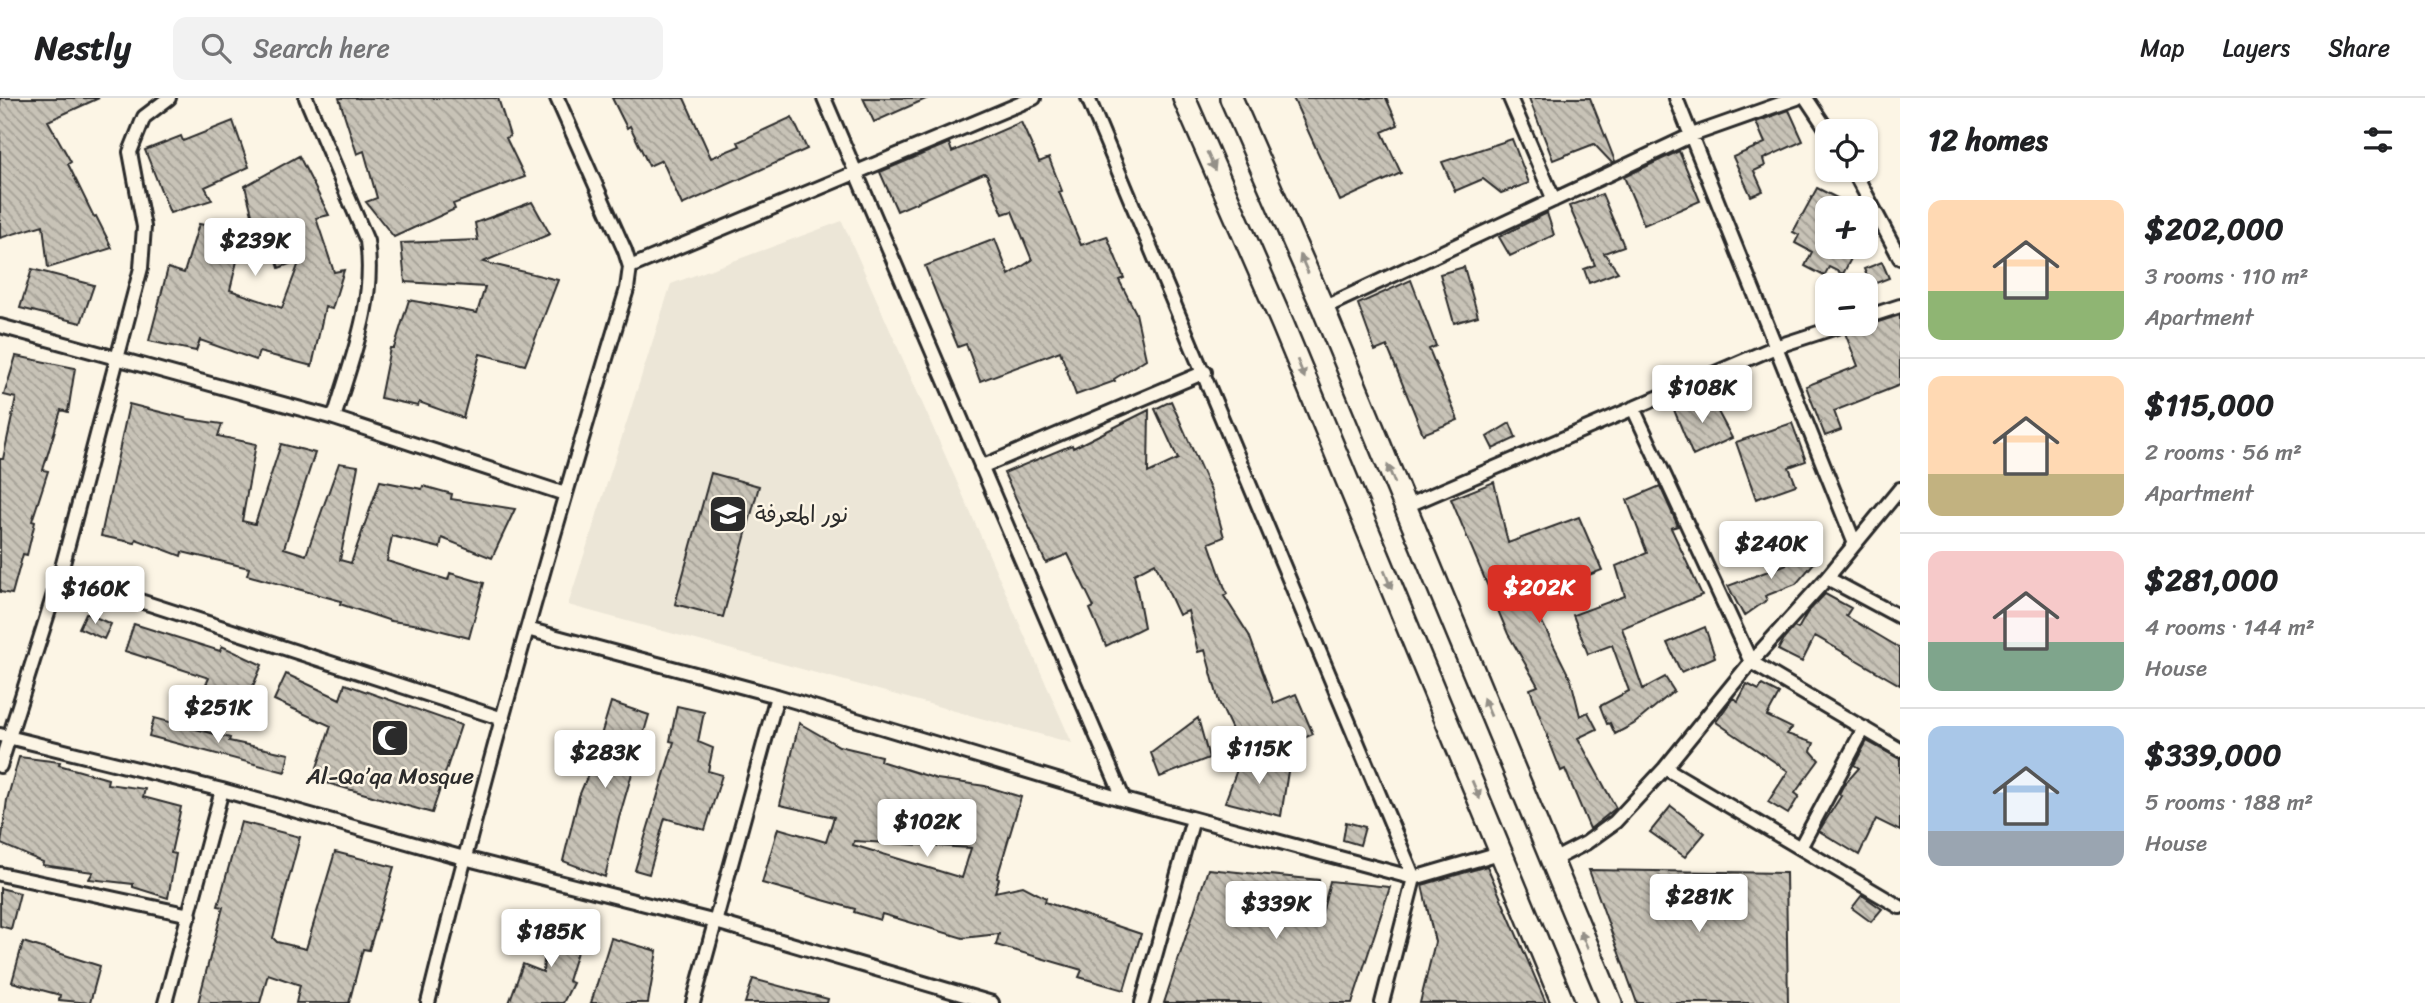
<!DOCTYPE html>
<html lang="en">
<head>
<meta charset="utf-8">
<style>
	:root { --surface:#fff; --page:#f2f2f2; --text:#202124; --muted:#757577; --line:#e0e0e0; --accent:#d93025 }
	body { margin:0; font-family:Sriracha,"Playpen Sans Arabic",sans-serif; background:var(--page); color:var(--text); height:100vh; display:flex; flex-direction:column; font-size:26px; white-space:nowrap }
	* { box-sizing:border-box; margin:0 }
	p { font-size:23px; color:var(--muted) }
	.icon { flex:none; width:38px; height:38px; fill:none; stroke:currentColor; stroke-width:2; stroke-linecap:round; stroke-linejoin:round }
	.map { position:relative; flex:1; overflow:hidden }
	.details { display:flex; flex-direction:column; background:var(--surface); width:525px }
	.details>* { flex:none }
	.controls { position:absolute; left:1815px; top:21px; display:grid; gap:14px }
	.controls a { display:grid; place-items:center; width:63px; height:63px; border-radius:14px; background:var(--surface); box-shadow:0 2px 5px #0004; font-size:35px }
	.price { position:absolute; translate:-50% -60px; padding:0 16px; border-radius:7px; background:#fff; color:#222; font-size:23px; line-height:46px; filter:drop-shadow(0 2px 4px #0008) }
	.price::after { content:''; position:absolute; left:50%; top:42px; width:21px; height:16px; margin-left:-10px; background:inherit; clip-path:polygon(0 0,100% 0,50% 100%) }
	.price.current { background:var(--accent); color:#fff }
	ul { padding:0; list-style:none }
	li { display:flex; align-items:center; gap:21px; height:175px; padding:0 28px }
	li+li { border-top:2px solid var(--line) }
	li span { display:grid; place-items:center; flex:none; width:196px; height:140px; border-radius:14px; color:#555 }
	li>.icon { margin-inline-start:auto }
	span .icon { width:84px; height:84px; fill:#fffc; stroke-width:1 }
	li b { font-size:30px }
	h2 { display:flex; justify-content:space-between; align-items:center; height:84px; padding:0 28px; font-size:30px }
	header { display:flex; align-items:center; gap:42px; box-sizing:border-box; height:98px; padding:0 35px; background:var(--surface); border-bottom:2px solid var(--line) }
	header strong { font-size:33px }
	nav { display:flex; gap:38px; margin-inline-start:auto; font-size:24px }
	.search { width:490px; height:63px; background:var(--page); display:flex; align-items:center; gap:18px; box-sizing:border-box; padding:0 24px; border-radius:14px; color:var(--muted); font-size:26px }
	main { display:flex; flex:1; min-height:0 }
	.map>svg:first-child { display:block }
</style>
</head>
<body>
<header>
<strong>Nestly</strong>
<div class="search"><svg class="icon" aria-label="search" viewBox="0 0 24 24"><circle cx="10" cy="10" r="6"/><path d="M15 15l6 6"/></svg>Search here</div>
<nav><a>Map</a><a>Layers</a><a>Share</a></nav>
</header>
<main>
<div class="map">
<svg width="1900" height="905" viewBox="0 0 1900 905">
	<defs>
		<pattern id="building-back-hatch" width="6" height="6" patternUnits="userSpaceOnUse" patternTransform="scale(1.75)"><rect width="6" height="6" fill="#c8c3b7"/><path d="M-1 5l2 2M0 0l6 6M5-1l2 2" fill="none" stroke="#a39f95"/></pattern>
	</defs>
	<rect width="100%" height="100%" fill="#fcf5e5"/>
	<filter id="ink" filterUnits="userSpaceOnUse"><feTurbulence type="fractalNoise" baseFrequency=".0143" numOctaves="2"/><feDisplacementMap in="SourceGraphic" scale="14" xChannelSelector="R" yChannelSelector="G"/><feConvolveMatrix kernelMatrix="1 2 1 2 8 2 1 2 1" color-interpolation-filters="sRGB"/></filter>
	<g filter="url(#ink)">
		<path fill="#ece6d7" d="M842,123L1072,645L568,507L671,186Z"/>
		<path fill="url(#building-back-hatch)" stroke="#2b2b2b" stroke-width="2" fill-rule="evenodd" d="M0,0H99L48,23L71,64L68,66L94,119L96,118L112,150L48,170L43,127L0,140Z
			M339,0H498L510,38L506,40L525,79L453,106L455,111L394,139L366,104L377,100L364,53L357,56Z
			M612,0H684L711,60L740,48L738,44L792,19L807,51L682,107L662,62L649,68L630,28L627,30Z
			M863,0H928L874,24Z
			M1293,0H1386L1398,27L1382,34L1401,75L1340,103Z
			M1529,0H1590L1615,63L1612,65L1594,46L1553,62Z
			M1789,12L1803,43L1763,61L1765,68L1754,73L1763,93L1751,98L1733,59L1765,45L1756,24Z
			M233,23L249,69L205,89L212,102L170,115L145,52L181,38L183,43Z
			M1021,24L1039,64L1049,60L1062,93L1059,94L1081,147L1107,138L1124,180L1119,182L1136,215L1146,261L1114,281L1115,283L1076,297L1060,253L980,283L966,246L958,249L939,203L925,168L995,141L1009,177L1032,162L1012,113L1003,116L987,77L984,75L897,113L880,74L949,45L952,54Z
			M1512,41L1529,85L1501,95L1483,81L1455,93L1442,64Z
			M1679,53L1700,103L1644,127L1624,79Z
			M299,58L329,117L316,120L334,174L344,172L332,211L325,209L312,268L259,254L256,262L200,242L196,253L149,243L168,170L184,175L199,126L244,134L230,192L282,210L300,162L279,170L266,130L256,132L245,88Z
			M1817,90L1857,110H1827V149H1857L1843,176L1829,169L1824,178L1805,168L1812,154L1795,145L1799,137L1793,134Z
			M1602,96L1624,148L1604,155L1618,174L1589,185L1584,171L1595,167L1569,108Z
			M532,104L550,136L483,164L558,182L525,267L480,256L463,320L419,304L418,308L380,300L390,250H394L409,202L477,215L485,189L405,184L401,145L478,142L475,125Z
			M1547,115L1554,137L1510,158L1499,139Z
			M1882,164L1889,180L1871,187L1864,171Z
			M1464,169L1478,218L1454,225L1440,176Z
			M32,171L94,187L81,225L20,210Z
			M1411,182L1436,248L1429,251L1458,322L1423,336L1387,248L1375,253L1358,206Z
			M1900,217V287L1834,313L1841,332L1825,338L1806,288L1858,268L1845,235L1852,232L1855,226L1869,227Z
			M16,258L75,270L68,314L61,312L43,372L48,373L32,423L35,424L27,457L23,456L12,496L0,494V361H3L16,300L4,297Z
			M1708,295L1732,340L1693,358L1674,312Z
			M1171,303L1211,393L1224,439L1209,445L1227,496L1224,498L1249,537L1274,605L1296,596L1313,636L1291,646L1285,633L1242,653L1219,604L1205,552L1198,554L1188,513L1179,517L1155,465L1134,476L1144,529L1106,548L1090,511L1094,509L1068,456L1046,465L1004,375L1072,347L1073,350L1149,312L1148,375L1178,361L1155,311Z
			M129,306L188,321L222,326L218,338L256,346L242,423L255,426L281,346L315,355L284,450L306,457L339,365L358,368L340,462L351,465L380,383L422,391L423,388L452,396L451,401L515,411L492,460L442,440L440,450L392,438L387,463L448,482L450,475L484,485L469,540L420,527L391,523L340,506L341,503L247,477L249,470L182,454L181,458L136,441L135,445L101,438Z
			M1510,325L1516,340L1493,351L1487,339Z
			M1792,325L1806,363L1789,369L1796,387L1756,401L1736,344Z
			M711,375L759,388L723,519L675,506Z
			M1494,384L1508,445L1579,419L1602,472L1561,488L1559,484L1545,488L1547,493L1530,500L1571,582L1580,618L1588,614L1597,631L1578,640L1616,710L1590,731L1565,671L1561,673L1543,627L1530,591L1538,588L1508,536L1451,401Z
			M1660,388L1678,428L1671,430L1702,497L1622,530L1643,591L1665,579L1674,593L1634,626L1615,636L1610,625L1607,626L1600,608L1629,593L1612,547L1588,556L1573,517L1625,498L1616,468L1647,455L1627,402Z
			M1802,448L1815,464L1796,486L1765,498L1767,502L1744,518L1728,488L1787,466L1784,459Z
			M1825,496L1851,510L1846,518L1900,550V587L1815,538L1802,564L1778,552L1784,541L1794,529L1798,531L1807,515Z
			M86,515L111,526L104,541L79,530Z
			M134,526L220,553L222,548L262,567L238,623L198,604L209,580L125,553Z
			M1705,529L1715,559L1681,574L1667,545Z
			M286,576L340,601L345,586L461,627L432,715L313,681L331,628L274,602Z
			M1747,586L1759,592L1762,587L1779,596L1767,618L1792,630L1787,636L1814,645L1811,653L1819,662L1795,695L1799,698L1788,716L1768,704L1788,673L1716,624L1733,600L1738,603Z
			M611,604L649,617L619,720L605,779L563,763L579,698L592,667Z
			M677,608L704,614L698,644L713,650L708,673L722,677L705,732L665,720L649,776L635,772L674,644L670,643Z
			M154,620L230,640L229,643L289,656L285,674L149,638Z
			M1198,620L1209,660L1160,679L1151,655Z
			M799,625L839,648L881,658L880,663L937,681L985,688L1021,699L997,780L999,781L995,794L1023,788L1046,800L1045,804L1141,836L1124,892L1079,879L1082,872L996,847L999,836L963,840L882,816L880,822L854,814L855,811L762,785L778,730L826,744L834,719L780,707ZM854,743L971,750L962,780L853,747Z
			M1867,643L1900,661V733L1876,721L1859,757L1819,733L1841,698L1839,696L1843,688L1859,670L1854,667Z
			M19,659L60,664L59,667L108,681L107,686L145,691L143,699L181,709L171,755L176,756L168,800L133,789V786L89,781L93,774L42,767L43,764L1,746L7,702Z
			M1241,661L1289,667L1281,718L1225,704Z
			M1671,708L1705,735L1685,759L1650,734Z
			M241,724L300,739L273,840L277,844L306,851L335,754L394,769L369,852L363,851L349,905H296L300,887L268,876L260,905H198L223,809L218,808Z
			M1346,724L1365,729L1360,747L1343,742Z
			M1487,768L1546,905H1420L1435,844L1422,787Z
			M1208,771L1319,782L1322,816L1330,783L1390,789L1352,905H1164Z
			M1589,772L1786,775L1788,905H1637Z
			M0,790L20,795L11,831L0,828Z
			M1862,797L1882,811L1871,824L1852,810Z
			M560,824L585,828L568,883L573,885L563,905H509L523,866L543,874L546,836L555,838Z
			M611,840L657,853L648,905H591Z
			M23,844L100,868L90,905L59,902L60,897L12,884Z
			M753,881L828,901L827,905H745Z"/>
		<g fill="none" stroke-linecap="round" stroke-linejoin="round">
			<g stroke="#2b2b2b" stroke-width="18">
				<path id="minor" d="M306,0L367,143C376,204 351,262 334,320
					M824,0L1124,702
					M1088,0L1414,780L1382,905
					M1510,0L1554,102
					M1676,0L1855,446
					M1806,0L1828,33
					M1853,72L1900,160
					M630,169L1034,0
					M1323,210L1692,37L1797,0
					M1866,219L1900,208
					M0,228L334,320L565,396
					M1633,310L1751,564L1900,652
					M981,369L1205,274
					M1404,409L1778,248L1846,226
					M60,477L503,621
					M1827,480L1900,391
					M527,531L777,598L1124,702L1414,780L1503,754
					M0,637L222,692L464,760L716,824L992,905
					M0,668L60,477L141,170L144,129L130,54L144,19L169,0
					M1665,670L1900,809
					M1801,748L1864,630
					M1551,763L1586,745L1615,724L1665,670L1751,564L1827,480L1900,519
					M0,776L190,817
					M165,905L222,692
					M428,905C487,665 555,427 627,191L630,169L625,153L557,0
					M693,905L777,598
					M1142,905L1193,721"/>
			</g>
			<g stroke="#2b2b2b" stroke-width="26">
				<path id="primary" d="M1184,0L1283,227L1563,905
					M1231,0L1323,210L1611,905"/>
			</g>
			<use href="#minor" stroke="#fcf5e5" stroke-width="12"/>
			<use href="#primary" stroke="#fcf5e5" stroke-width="21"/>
		</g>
		<defs><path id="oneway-solid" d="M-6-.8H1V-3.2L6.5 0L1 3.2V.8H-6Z" transform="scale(1.75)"/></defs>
		<g fill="#949088">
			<use href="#oneway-solid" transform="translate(1211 63) rotate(66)"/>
			<use href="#oneway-solid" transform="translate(1304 166) rotate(-114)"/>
			<use href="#oneway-solid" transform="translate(1301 271) rotate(68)"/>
			<use href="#oneway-solid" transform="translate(1391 376) rotate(-112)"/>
			<use href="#oneway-solid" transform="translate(1388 482) rotate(68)"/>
			<use href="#oneway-solid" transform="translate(1487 609) rotate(-113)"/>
			<use href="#oneway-solid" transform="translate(1476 692) rotate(67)"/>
			<use href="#oneway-solid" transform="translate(1584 842) rotate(-113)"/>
		</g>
	</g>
	<defs>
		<g id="school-square" transform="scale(2.0125)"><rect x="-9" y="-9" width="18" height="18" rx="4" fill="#2b2b2b" stroke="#fcf5e5"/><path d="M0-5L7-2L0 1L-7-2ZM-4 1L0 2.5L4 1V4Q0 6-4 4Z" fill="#fff"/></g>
		<g id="mosque-square" transform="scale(2.0125)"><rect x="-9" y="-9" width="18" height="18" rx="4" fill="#2b2b2b" stroke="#fcf5e5"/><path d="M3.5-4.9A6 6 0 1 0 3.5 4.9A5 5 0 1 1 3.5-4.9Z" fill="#fff"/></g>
	</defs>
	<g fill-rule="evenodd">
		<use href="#school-square" x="728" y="416"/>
		<use href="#mosque-square" x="390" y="640"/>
	</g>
	<g text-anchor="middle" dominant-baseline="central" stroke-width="5" stroke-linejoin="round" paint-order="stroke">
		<g font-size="23" fill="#2b2b2b" stroke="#fcf5e5" text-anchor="start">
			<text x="755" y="416">نور المعرفة</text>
			<text x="390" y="678" text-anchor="middle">Al-Qa’qa Mosque</text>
		</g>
	</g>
</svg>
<div class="controls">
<a><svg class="icon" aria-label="locate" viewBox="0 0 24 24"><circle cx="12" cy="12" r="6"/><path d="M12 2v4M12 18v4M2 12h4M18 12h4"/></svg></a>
<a>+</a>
<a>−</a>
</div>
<b class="price" style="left:255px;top:180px">$239K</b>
<b class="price" style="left:1702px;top:327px">$108K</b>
<b class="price" style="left:1771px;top:483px">$240K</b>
<b class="price current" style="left:1539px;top:527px">$202K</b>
<b class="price" style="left:95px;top:528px">$160K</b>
<b class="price" style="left:218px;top:647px">$251K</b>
<b class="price" style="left:1259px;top:688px">$115K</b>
<b class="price" style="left:605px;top:692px">$283K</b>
<b class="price" style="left:927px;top:761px">$102K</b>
<b class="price" style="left:1699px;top:836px">$281K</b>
<b class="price" style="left:1276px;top:843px">$339K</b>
<b class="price" style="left:551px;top:871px">$185K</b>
</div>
<section class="details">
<h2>12 homes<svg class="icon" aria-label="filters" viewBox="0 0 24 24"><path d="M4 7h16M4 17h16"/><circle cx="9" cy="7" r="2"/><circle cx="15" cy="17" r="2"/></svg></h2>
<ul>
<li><span style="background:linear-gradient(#ffd9b3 65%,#8fb573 0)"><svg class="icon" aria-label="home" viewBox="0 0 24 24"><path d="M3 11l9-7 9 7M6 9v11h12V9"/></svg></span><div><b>$202,000</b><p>3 rooms · 110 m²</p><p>Apartment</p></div></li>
<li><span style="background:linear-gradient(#ffd9b3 70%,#c2b280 0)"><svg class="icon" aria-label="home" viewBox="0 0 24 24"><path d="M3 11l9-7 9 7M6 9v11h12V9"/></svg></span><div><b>$115,000</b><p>2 rooms · 56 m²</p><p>Apartment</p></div></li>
<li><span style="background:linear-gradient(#f6c9c9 65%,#7fa58c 0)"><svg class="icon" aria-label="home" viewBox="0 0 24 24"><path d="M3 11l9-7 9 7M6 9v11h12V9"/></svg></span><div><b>$281,000</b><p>4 rooms · 144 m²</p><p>House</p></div></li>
<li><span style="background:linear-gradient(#a9c7e8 75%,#9aa5b1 0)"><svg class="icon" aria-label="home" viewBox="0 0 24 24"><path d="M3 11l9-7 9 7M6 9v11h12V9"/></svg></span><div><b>$339,000</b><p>5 rooms · 188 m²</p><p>House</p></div></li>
</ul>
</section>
</main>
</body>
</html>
